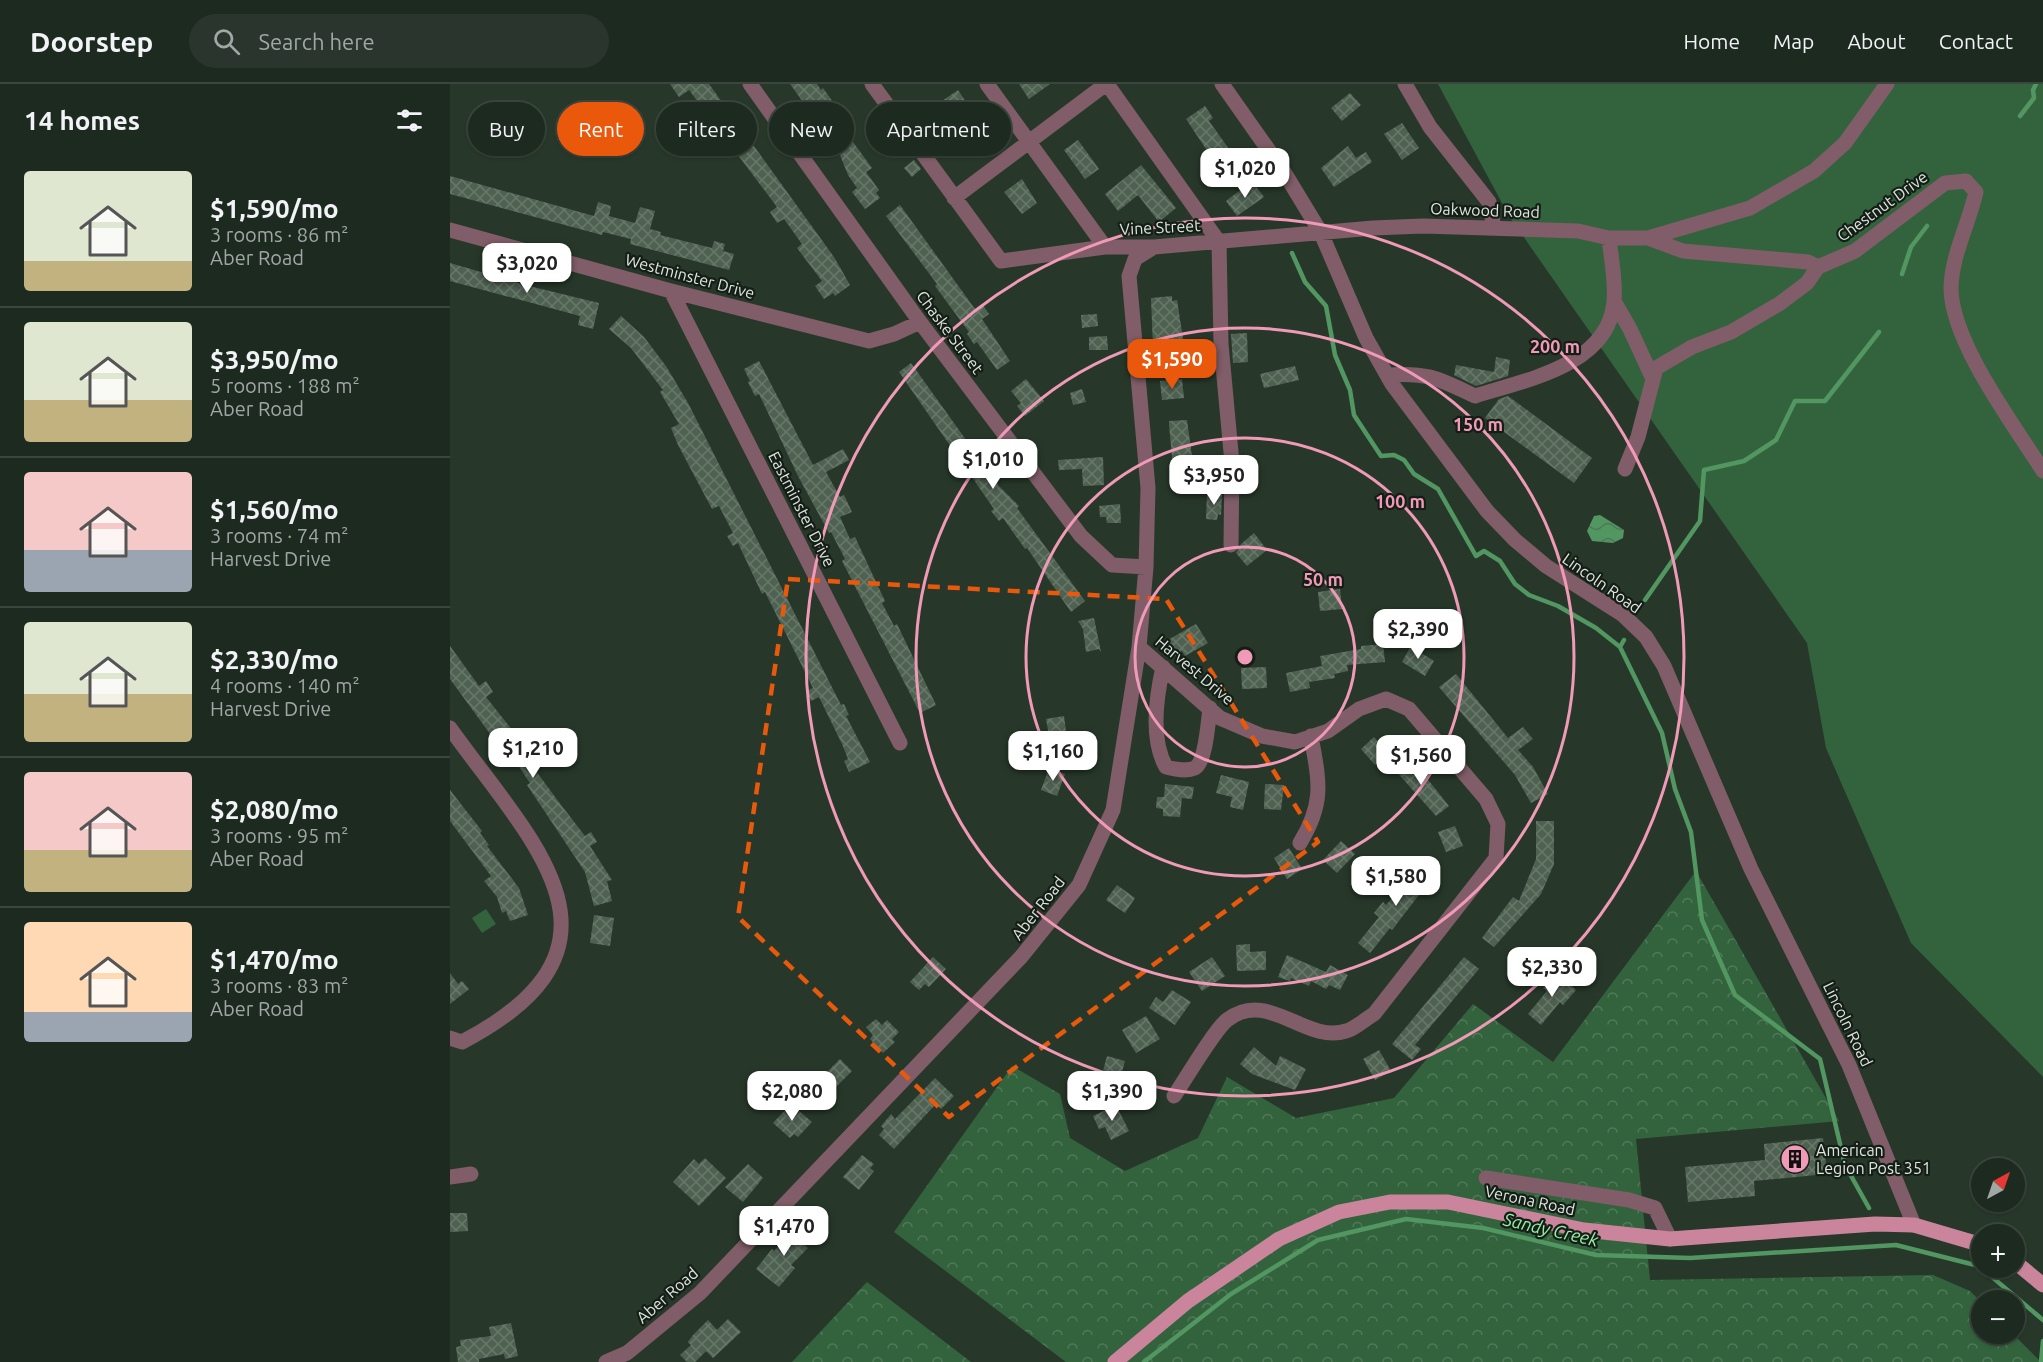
<!DOCTYPE html>
<html lang="en">
<head>
<meta charset="utf-8">
<style>
	:root { --surface:#1d2a20; --page:#2a362d; --text:#f1f3f6; --muted:#a0a7a5; --line:#3b463e; --accent:#ea580c }
	body { margin:0; font-family:Ubuntu,sans-serif; background:var(--page); color:var(--text); height:100vh; display:flex; flex-direction:column; font-size:22px; white-space:nowrap }
	* { box-sizing:border-box; margin:0 }
	p { font-size:20px; color:var(--muted) }
	.icon { flex:none; width:33px; height:33px; fill:none; stroke:currentColor; stroke-width:2; stroke-linecap:round; stroke-linejoin:round }
	.map { position:relative; flex:1; overflow:hidden }
	.panel { display:flex; flex-direction:column; background:var(--surface); width:450px }
	.panel>* { flex:none }
	.hud { position:absolute; left:18px; top:18px; width:570px; height:54px; display:flex; gap:12px }
	.needle { width:39px; rotate:40deg }
	.buttons { position:absolute; left:1521px; top:1074px; display:grid; gap:12px }
	.buttons a { display:grid; place-items:center; width:54px; height:54px; border-radius:50%; background:var(--surface); box-shadow:0 2px 4px #0004,0 0 0 2px var(--line); font-size:30px }
	.price { position:absolute; translate:-50% -51px; padding:0 14px; border-radius:12px; background:#fff; color:#222; font-size:20px; line-height:39px; filter:drop-shadow(0 2px 3px #0008) }
	.price::after { content:''; position:absolute; left:50%; top:36px; width:18px; height:14px; margin-left:-9px; background:inherit; clip-path:polygon(0 0,100% 0,50% 100%) }
	.price.selected { background:var(--accent); color:#fff }
	ul { padding:0; list-style:none }
	li { display:flex; align-items:center; gap:18px; height:150px; padding:0 24px }
	li+li { border-top:2px solid var(--line) }
	li span { display:grid; place-items:center; flex:none; width:168px; height:120px; border-radius:6px; color:#555 }
	li>.icon { margin-inline-start:auto }
	span .icon { width:72px; height:72px; fill:#fffc; stroke-width:1 }
	li b { font-size:26px }
	h2 { display:flex; justify-content:space-between; align-items:center; height:72px; padding:0 24px; font-size:26px }
	.tag { padding:0 21px; border-radius:27px; background:var(--surface); box-shadow:0 2px 4px #0004,0 0 0 2px var(--line); font-size:21px; line-height:54px }
	.tag.selected { background:var(--accent); color:#fff }
	header { display:flex; align-items:center; gap:36px; box-sizing:border-box; height:84px; padding:0 30px; background:var(--surface); border-bottom:2px solid var(--line) }
	header strong { font-size:28px }
	nav { display:flex; gap:33px; margin-inline-start:auto; font-size:21px }
	.search { width:420px; height:54px; background:var(--page); display:flex; align-items:center; gap:15px; box-sizing:border-box; padding:0 21px; border-radius:33px; color:var(--muted); font-size:22px }
	main { display:flex; flex:1; min-height:0 }
	.map>svg:first-child { display:block }
</style>
</head>
<body>
<header>
<strong>Doorstep</strong>
<div class="search"><svg class="icon" aria-label="search" viewBox="0 0 24 24"><circle cx="10" cy="10" r="6"/><path d="M15 15l6 6"/></svg>Search here</div>
<nav><a>Home</a><a>Map</a><a>About</a><a>Contact</a></nav>
</header>
<main>
<section class="panel">
<h2>14 homes<svg class="icon" aria-label="filters" viewBox="0 0 24 24"><path d="M4 7h16M4 17h16"/><circle cx="9" cy="7" r="2"/><circle cx="15" cy="17" r="2"/></svg></h2>
<ul>
<li><span style="background:linear-gradient(#dfe7d0 75%,#c2b280 0)"><svg class="icon" aria-label="home" viewBox="0 0 24 24"><path d="M3 11l9-7 9 7M6 9v11h12V9"/></svg></span><div><b>$1,590/mo</b><p>3 rooms · 86 m²</p><p>Aber Road</p></div></li>
<li><span style="background:linear-gradient(#dfe7d0 65%,#c2b280 0)"><svg class="icon" aria-label="home" viewBox="0 0 24 24"><path d="M3 11l9-7 9 7M6 9v11h12V9"/></svg></span><div><b>$3,950/mo</b><p>5 rooms · 188 m²</p><p>Aber Road</p></div></li>
<li><span style="background:linear-gradient(#f6c9c9 65%,#9aa5b1 0)"><svg class="icon" aria-label="home" viewBox="0 0 24 24"><path d="M3 11l9-7 9 7M6 9v11h12V9"/></svg></span><div><b>$1,560/mo</b><p>3 rooms · 74 m²</p><p>Harvest Drive</p></div></li>
<li><span style="background:linear-gradient(#dfe7d0 60%,#c2b280 0)"><svg class="icon" aria-label="home" viewBox="0 0 24 24"><path d="M3 11l9-7 9 7M6 9v11h12V9"/></svg></span><div><b>$2,330/mo</b><p>4 rooms · 140 m²</p><p>Harvest Drive</p></div></li>
<li><span style="background:linear-gradient(#f6c9c9 65%,#c2b280 0)"><svg class="icon" aria-label="home" viewBox="0 0 24 24"><path d="M3 11l9-7 9 7M6 9v11h12V9"/></svg></span><div><b>$2,080/mo</b><p>3 rooms · 95 m²</p><p>Aber Road</p></div></li>
<li><span style="background:linear-gradient(#ffd9b3 75%,#9aa5b1 0)"><svg class="icon" aria-label="home" viewBox="0 0 24 24"><path d="M3 11l9-7 9 7M6 9v11h12V9"/></svg></span><div><b>$1,470/mo</b><p>3 rooms · 83 m²</p><p>Aber Road</p></div></li>
</ul>
</section>
<div class="map">
<svg width="1593" height="1278" viewBox="0 0 1593 1278">
	<defs>
		<pattern id="forest-crowns" width="20" height="18" patternUnits="userSpaceOnUse" patternTransform="scale(1.5)"><rect width="20" height="18" fill="#33633d"/><path d="M2 6a3 3 0 1 1 6 0M12 15a3 3 0 1 1 6 0" fill="none" stroke="#507959"/></pattern>
		<pattern id="water-waves" width="16" height="10" patternUnits="userSpaceOnUse" patternTransform="scale(1.5)"><rect width="16" height="10" fill="#529661"/><path d="M0 5q4-4 8 0t8 0" fill="none" stroke="#4c7a56"/></pattern>
		<pattern id="building-cross-hatch" width="8" height="8" patternUnits="userSpaceOnUse" patternTransform="scale(1.5)"><rect width="8" height="8" fill="#4f6252"/><path d="M0 0l8 8M0 8l8-8" fill="none" stroke="#68786a"/></pattern>
	</defs>
	<rect width="100%" height="100%" fill="#27382a"/>
	<path fill="#33633d" d="M988,0H1593V993L1461,859L1376,664L1357,559L1059,132Z
		M36,825L46,840L32,849L22,834Z"/>
	<path fill="url(#forest-crowns)" d="M1246,787L1389,1037L1186,1055L1200,1196L1483,1191L1520,1207L1531,1218L1532,1250H1563L1591,1278H616L444,1148L562,982L610,1010L620,1054L675,1087L748,1054L777,993L846,1034L944,1014L1023,920L1103,978Z
		M417,1198L521,1278H342Z"/>
	<path fill="url(#water-waves)" d="M1150,431L1174,446L1173,454L1163,459L1142,457L1137,447L1144,432Z"/>
	<g fill="none" stroke-linecap="round" stroke-linejoin="round">
		<path stroke="#529661" stroke-width="4.5" d="M1570,32L1584,14L1583,6L1586,0
			M842,169L855,198L876,222L885,271L900,306L904,331L931,372L944,371L954,376L964,390L988,405L1026,472L1034,467L1050,477L1065,500L1079,511L1108,522L1146,544L1170,563
			M1452,190L1461,163L1477,142
			M1195,516L1250,437L1254,386L1294,377L1326,356L1345,317H1375L1429,248
			M1174,556L1170,563L1212,649L1225,705L1241,748L1252,836L1285,911L1370,975L1395,1081L1419,1124
			M694,1278L781,1210L868,1156L956,1135L1033,1144L1146,1171L1240,1174L1446,1161L1529,1182L1593,1236
			M1591,1278L1593,1257"/>
	</g>
	<path fill="url(#building-cross-hatch)" d="M220,0H259L384,173L400,201L385,212L383,209L374,215L365,202L372,197L347,164L352,160L334,135L327,139L320,128L327,123L239,6L229,13Z
		M340,0H367L371,6L373,4L383,18L379,20L386,31L384,32L422,84L416,88L429,106L426,109L430,114L415,125L402,108L407,104L398,91L388,66Z
		M569,0H600L579,15Z
		M508,6L516,18L497,31L489,19Z
		M900,9L911,21L892,37L881,24Z
		M755,22L763,34L759,37L779,65L764,77L736,35Z
		M529,37L541,53L528,62L516,46Z
		M952,39L969,64L952,76L934,50Z
		M481,48L489,59L481,65L473,53Z
		M628,56L649,85L635,95L614,66Z
		M898,62L906,74L916,68L922,78L884,103L871,84Z
		M464,76L471,85L462,93L454,84Z
		M691,81L726,124L709,138L688,111L668,127L655,110Z
		M0,92L144,132L148,118L161,122L159,132L185,139L190,123L205,127L200,145L211,148L210,151L262,164L264,157L275,160L273,167L284,170L279,186L180,160L181,155L153,148L152,151L0,110Z
		M572,95L587,119L572,130L554,108Z
		M802,97L814,113L787,132L776,117Z
		M450,121L525,225L532,220L539,230L532,235L560,277L547,286L527,258L524,260L517,250L519,248L485,202L487,200L436,132Z
		M0,179L75,201L149,219L143,245L128,241L130,232L0,197Z
		M722,212V217L727,216L734,261L703,264L701,214Z
		M647,230L648,242L632,244L631,231Z
		M171,232L194,253L216,282L238,319L391,621L394,620L399,631L396,632L420,678L399,688L394,677L398,675L392,660L369,613L361,617L356,607L363,604L315,508L312,510L288,459L283,462L277,452L283,449L269,422L262,425L228,361L221,344L229,340L210,308L213,306L181,264L159,245Z
		M797,249L798,278L783,279L781,250Z
		M657,252L658,266H639V253Z
		M1046,273L1060,276L1058,292L1026,302L1004,291L1006,281L1044,288Z
		M309,277L363,381L393,365L399,376L376,388L390,413L394,411L402,428L390,433L400,455L405,453L435,517L432,519L444,542L447,540L486,621L470,629L392,477L395,475L381,448L379,449L348,392L309,310L305,312L298,298L300,297L294,285Z
		M461,279L549,402L569,422L567,424L635,517L621,528L577,464L575,465L553,434L549,437L541,427L544,425L449,288Z
		M845,282L849,296L814,304L810,290Z
		M576,295L594,317L575,332L567,322L571,319L561,307Z
		M732,295L734,314L712,316L710,297Z
		M632,305L636,318L623,321L620,309Z
		M1058,312L1142,374L1124,399L1035,334L1049,315Z
		M737,336L746,401L731,403L729,392L724,393L719,341V337Z
		M653,373L654,401L633,402L632,385L609,386L608,376Z
		M757,409L772,410L771,431L768,430L767,436L756,435Z
		M670,420L671,439H657L656,433H650L649,422Z
		M804,449L817,466L797,482L786,469L791,460Z
		M890,505L892,525L870,527L868,508Z
		M644,534L651,568L649,565L636,568L633,545L628,537Z
		M746,540L758,559L735,572L732,567L725,572L716,557Z
		M963,558L973,564L970,568L984,577L975,592L952,578Z
		M933,560L935,578L897,581L898,587L884,590L885,594L859,598L860,604L840,608L836,589L872,582L870,572L911,565V562Z
		M0,562L29,602L36,597L43,608L36,613L83,672L78,676L108,717L135,752L141,748L147,758L140,762L162,796L157,797L162,817L144,822L135,788L77,701L80,699L61,671L58,673L43,654L0,595Z
		M816,583L817,604L792,605L791,584Z
		M1006,590L1058,654L1073,643L1083,655L1068,666L1083,683L1098,710L1081,719L1065,691L989,603Z
		M614,632L617,654L600,657L596,635Z
		M924,653L938,670L925,681L911,665Z
		M959,672L999,722L986,732L944,685Z
		M599,684L615,690L607,712L591,706Z
		M771,691L799,698L793,726L780,723L782,713L766,709Z
		M715,700L744,703L742,715L732,714L730,733L713,732V725L706,724L707,713H714Z
		M815,700L834,701L831,726L814,725Z
		M0,706L32,747L30,749L39,761L37,762L69,804L78,831L60,837L56,827L52,829L47,813L34,797L41,792L0,737Z
		M1086,737H1104V780L1091,810L1044,863L1032,854L1063,813L1069,817L1086,775Z
		M1005,742L1013,762L996,768L988,748Z
		M891,757L905,770L887,789L873,776Z
		M839,764L852,785L837,795L824,774Z
		M971,781L982,790V794L942,846L940,844L920,869L908,859L929,833L924,829L933,818L936,821L953,801L956,797L952,793L960,783L965,787Z
		M667,801L685,814L675,829L656,816Z
		M144,831L164,834L160,862L140,859Z
		M800,860V868L816,867V886L787,887L786,861Z
		M837,871L876,888L880,881L898,891L890,906L879,901L876,905L861,897L859,902L841,894L840,897L828,893Z
		M483,873L496,885L479,903L475,900L469,906L460,898Z
		M762,873L775,892L752,907L739,888Z
		M1014,873L1029,885L965,961L971,965L962,976L942,960Z
		M1107,888L1126,906L1113,921L1110,918L1091,941L1078,930L1097,907L1093,904Z
		M0,889L8,900L12,897L19,905L0,920Z
		M722,906L741,918L725,941L699,924L706,913L713,918Z
		M696,932L710,955L686,969L672,946Z
		M426,935L432,941L437,936L449,948L442,955L445,958L433,969L420,955L423,951L416,943Z
		M804,963L826,982L830,972L856,985L845,1006L802,990L790,980Z
		M929,966L941,987L925,996L913,975Z
		M657,972L675,977L665,1014L647,1009Z
		M390,975L402,987L386,1003L374,991Z
		M485,994L504,1012L491,1025L486,1020L444,1065L429,1051L434,1045L431,1042L441,1030L445,1035Z
		M341,1020L362,1038L348,1053L344,1050L340,1054L323,1039Z
		M666,1021L679,1047L661,1056L655,1043L649,1045L643,1032Z
		M1373,1054L1377,1090L1304,1097L1305,1112L1238,1118L1235,1083L1315,1076L1314,1060Z
		M412,1071L424,1080L420,1084L424,1087L409,1106L393,1093Z
		M255,1074L276,1094L249,1122L223,1098L244,1075L249,1080Z
		M298,1080L313,1094L293,1118L275,1103Z
		M0,1129H17L18,1147L0,1148Z
		M349,1141L360,1152L353,1159L358,1164L341,1181L345,1184L329,1203L306,1185L322,1165L324,1167Z
		M278,1235L291,1248L263,1274L256,1267L245,1278H237L230,1271L241,1261L238,1258L243,1251L258,1236L267,1246Z
		M61,1239L68,1272L55,1275L54,1270L29,1275V1278H8L6,1263L11,1262L10,1256L41,1252L39,1243Z"/>
	<g fill="none" stroke-linecap="round" stroke-linejoin="round">
		<path stroke="#805d68" stroke-width="15" d="M300,0L470,238L631,452L662,481L696,483
			M422,0L551,177L655,163H704L923,144L973,142L1128,147L1159,154H1198L1300,124L1364,87L1395,59L1437,0
			M537,0L655,163
			M657,0L769,158L771,260L782,379L781,461
			M772,0L834,88L871,149L916,254L942,300L1037,427L1065,456L1096,482L1173,531L1196,553L1214,582L1301,785L1399,981L1464,1141
			M955,0L980,43L1039,118L1044,144
			M504,114L656,0
			M0,146L221,207L419,257L444,250L470,238
			M1198,154L1233,167L1358,178L1368,183L1405,167L1495,99L1516,97L1526,108C1519,139 1501,173 1501,205C1502,259 1564,341 1593,387
			M221,207L450,659
			M1164,217L1180,245L1203,295
			M937,291C979,288 989,295 1025,312C1075,296 1158,282 1164,218C1166,197 1161,174 1159,154
			M1175,385L1188,353L1206,284L1242,263L1281,248L1329,220L1357,199L1368,183
			M689,563L770,634L812,652L845,658L878,647L909,625L936,615L959,625L1036,715L1048,740L1046,774L924,930C915,935 905,945 896,947C855,960 818,904 777,936C765,945 735,996 724,1012
			M713,583C706,614 700,655 716,683C725,685 736,688 745,684C756,677 758,638 760,624
			M0,644C83,760 196,862 12,958L0,954
			M850,759C875,718 869,697 861,652
			M0,1093L21,1090
			M1036,1094L1179,1116L1205,1124L1220,1155
			M156,1278L177,1269L250,1209L571,873L629,801L663,726L689,563L696,483L698,404L679,192L685,175L704,163"/>
		<path stroke="#ca859c" stroke-width="15" d="M1564,1177L1593,1201
			M665,1278L738,1217L829,1155L889,1128L940,1118H998L1134,1146L1220,1155L1425,1140L1464,1141L1532,1161"/>
	</g>
	<path fill="none" stroke="#e8590c" stroke-width="4.5" stroke-dasharray="12 8" stroke-linejoin="round" d="M338,495L716,515L868,758L499,1033L288,833Z"/>
	<g fill="none" stroke="#f09ab7" stroke-width="3">
		<circle cx="795" cy="573" r="110"/>
		<circle cx="795" cy="573" r="219"/>
		<circle cx="795" cy="573" r="329"/>
		<circle cx="795" cy="573" r="439"/>
	</g>
	<defs>
		<g id="building-disc" transform="scale(1.5)"><circle r="9.5" fill="#f09ab7" stroke="#151d17"/><path d="M-4-6H4V6H1V3H-1V6H-4ZM-2.5-4.3h1.7v1.8h-1.7ZM.8-4.3h1.7v1.8H.8ZM-2.5-1h1.7V.8h-1.7ZM.8-1h1.7V.8H.8Z" fill="#111"/></g>
	</defs>
	<g fill-rule="evenodd">
		<use href="#building-disc" x="1345" y="1075"/>
	</g>
	<g text-anchor="middle" dominant-baseline="central" stroke-width="4.5" stroke-linejoin="round" paint-order="stroke">
		<g font-size="16" fill="#dce7dd" stroke="#151d17">
			<text transform="translate(1432 122) rotate(-36)">Chestnut Drive</text>
			<text transform="translate(1035 126) rotate(2)">Oakwood Road</text>
			<text transform="translate(710 143) rotate(-3)">Vine Street</text>
			<text transform="translate(240 192) rotate(15)">Westminster Drive</text>
			<text transform="translate(500 248) rotate(53)">Chaske Street</text>
			<text transform="translate(352 425) rotate(63)">Eastminster Drive</text>
			<text transform="translate(1152 499) rotate(35)">Lincoln Road</text>
			<text transform="translate(745 586) rotate(40)">Harvest Drive</text>
			<text transform="translate(588 824) rotate(-52)">Aber Road</text>
			<text transform="translate(1398 940) rotate(64)">Lincoln Road</text>
			<text transform="translate(1080 1116) rotate(12)">Verona Road</text>
			<text transform="translate(217 1211) rotate(-41)">Aber Road</text>
		</g>
		<g font-size="16" fill="#dce7dd" stroke="#151d17" text-anchor="start">
			<text x="1366" y="1066">American<tspan x="1366" dy="18">Legion Post 351</tspan></text>
		</g>
		<g font-size="18" font-style="italic" fill="#93f0a5" stroke="#151d17">
			<text transform="translate(1101 1145) rotate(13)">Sandy Creek</text>
		</g>
	</g>
	<circle cx="795" cy="573" r="9" fill="#f09ab7" stroke="#151d17" stroke-width="3"/>
	<g font-size="18" text-anchor="middle" font-weight="bold" fill="#f09ab7" stroke="#151d17" stroke-width="4.5" stroke-linejoin="round" paint-order="stroke">
		<text x="1105" y="269">200 m</text>
		<text x="1028" y="347">150 m</text>
		<text x="950" y="424">100 m</text>
		<text x="873" y="502">50 m</text>
	</g>
</svg>
<div class="buttons">
<a><svg class="needle" viewBox="-14 -14 28 28"><path d="M0-13l5 13h-10z" fill="#e53935"/><path d="M0 13l5-13h-10z" fill="#a0a7a5"/></svg></a>
<a>+</a>
<a>−</a>
</div>
<b class="price" style="left:795px;top:115px">$1,020</b>
<b class="price" style="left:77px;top:210px">$3,020</b>
<b class="price selected" style="left:722px;top:306px">$1,590</b>
<b class="price" style="left:543px;top:406px">$1,010</b>
<b class="price" style="left:764px;top:422px">$3,950</b>
<b class="price" style="left:968px;top:576px">$2,390</b>
<b class="price" style="left:83px;top:695px">$1,210</b>
<b class="price" style="left:603px;top:698px">$1,160</b>
<b class="price" style="left:971px;top:702px">$1,560</b>
<b class="price" style="left:946px;top:823px">$1,580</b>
<b class="price" style="left:1102px;top:914px">$2,330</b>
<b class="price" style="left:342px;top:1038px">$2,080</b>
<b class="price" style="left:662px;top:1038px">$1,390</b>
<b class="price" style="left:334px;top:1173px">$1,470</b>
<div class="hud">
<a class="tag">Buy</a>
<a class="tag selected">Rent</a>
<a class="tag">Filters</a>
<a class="tag">New</a>
<a class="tag">Apartment</a>
</div>
</div>
</main>
</body>
</html>
